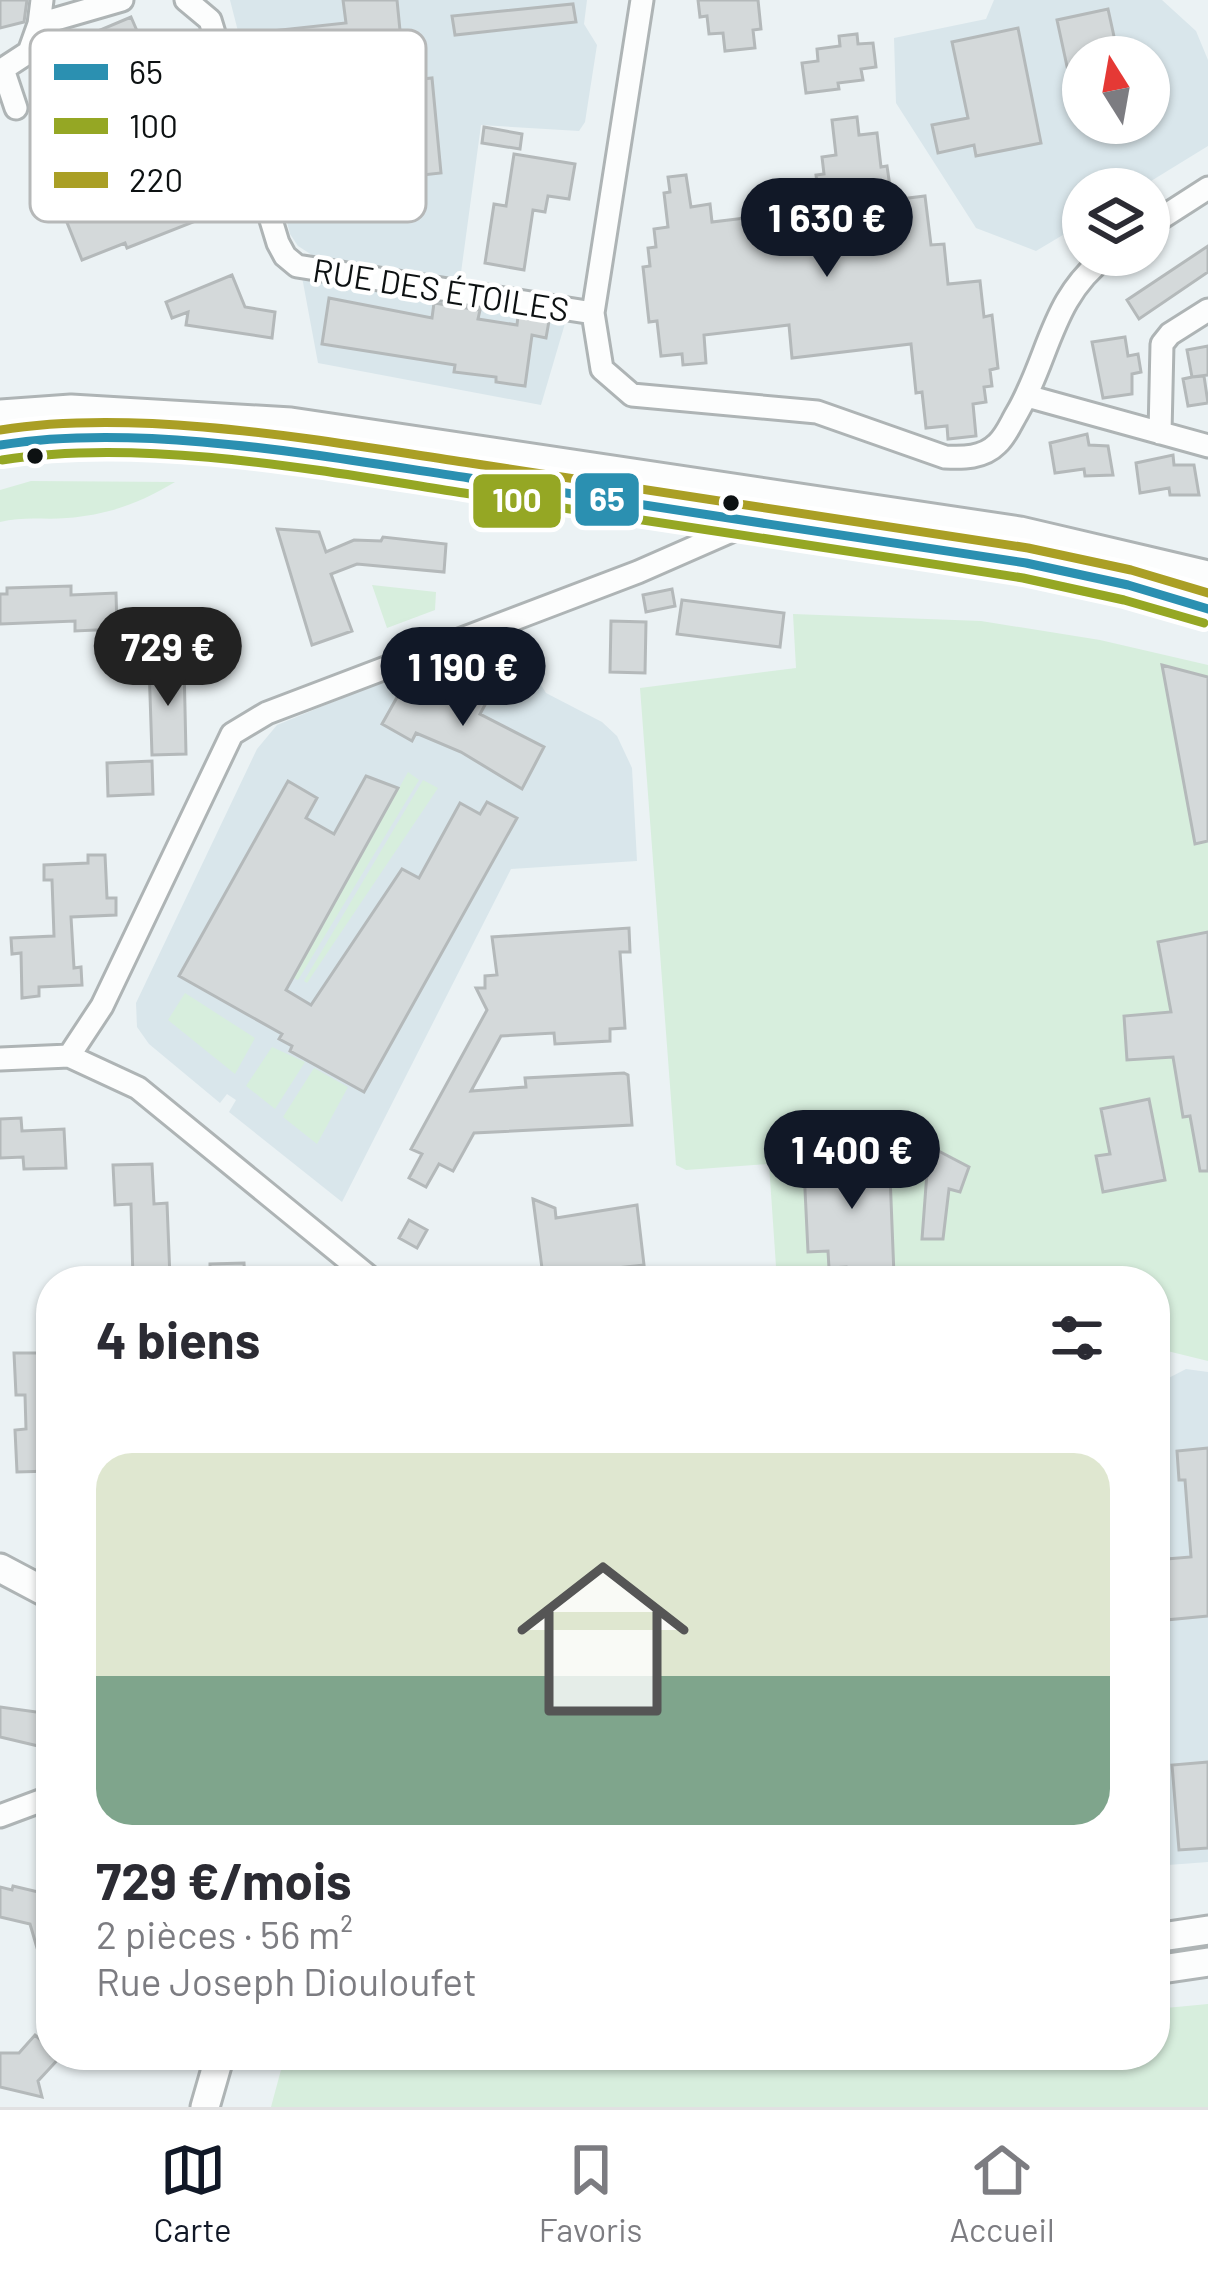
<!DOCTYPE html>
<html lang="fr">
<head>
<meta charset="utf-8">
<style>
	:root { --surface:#fff; --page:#f2f2f3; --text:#2b2b33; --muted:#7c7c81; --line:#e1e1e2; --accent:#111827 }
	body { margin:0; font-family:Barlow,sans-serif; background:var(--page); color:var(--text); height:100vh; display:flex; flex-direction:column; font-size:45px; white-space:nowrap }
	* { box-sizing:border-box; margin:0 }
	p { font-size:39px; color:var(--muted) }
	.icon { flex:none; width:66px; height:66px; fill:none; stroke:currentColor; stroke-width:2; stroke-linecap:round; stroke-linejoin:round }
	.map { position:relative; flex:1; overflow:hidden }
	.details { position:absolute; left:36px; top:1266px; width:1134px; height:804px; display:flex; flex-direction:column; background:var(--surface); border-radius:48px; box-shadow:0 3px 9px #0004 }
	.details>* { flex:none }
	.needle { width:78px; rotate:349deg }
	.controls { position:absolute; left:1062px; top:36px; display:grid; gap:24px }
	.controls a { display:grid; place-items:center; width:108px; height:108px; border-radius:50%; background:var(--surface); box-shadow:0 3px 9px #0004; font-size:60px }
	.price { position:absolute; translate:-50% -102px; padding:0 27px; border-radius:42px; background:var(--accent); color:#fff; font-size:39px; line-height:78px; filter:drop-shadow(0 3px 6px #0008) }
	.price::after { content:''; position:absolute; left:50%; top:72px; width:36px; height:27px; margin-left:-18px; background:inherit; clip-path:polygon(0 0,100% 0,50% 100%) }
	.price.current { background:#222; color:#fff }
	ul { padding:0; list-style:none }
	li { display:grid; align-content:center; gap:24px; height:636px; padding:0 60px }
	li span { display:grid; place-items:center; height:372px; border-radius:36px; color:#555 }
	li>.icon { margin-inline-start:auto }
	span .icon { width:216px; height:216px; fill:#fffc; stroke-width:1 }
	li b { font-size:51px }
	h2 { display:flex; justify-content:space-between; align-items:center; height:144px; padding:0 60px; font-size:51px }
	.menu { display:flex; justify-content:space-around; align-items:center; height:168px; border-top:3px solid var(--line); background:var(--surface); font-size:33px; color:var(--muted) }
	.menu a { display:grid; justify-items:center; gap:6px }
	.menu .current { color:var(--accent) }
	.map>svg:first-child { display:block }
</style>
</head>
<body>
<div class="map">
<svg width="1208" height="2107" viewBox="0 0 1208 2107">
	<rect width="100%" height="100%" fill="#ebf2f4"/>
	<path fill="#d9e6eb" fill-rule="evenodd" d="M230,0H587L584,24L597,45L585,122L579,131L481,125L460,280L312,255L298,246L290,234Z
		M994,0H1162L1196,31L1208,60V146L1138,189H1083V223L1036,251L976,228L896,103L894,38L986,19ZM1083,57H1149V123H1083Z
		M302,277L566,320L541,405L318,363Z
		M495,635L511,649L533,653L538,680L546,693L602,722L617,736L632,768L637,861L511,869L342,1202L229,1112L236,1100L227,1094L220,1103L149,1044L137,1027L136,1003L257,749L277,725Z
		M1186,1369L1208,1372V1862L1155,1866V1385Z"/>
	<path fill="#d7eedd" d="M31,481L175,482C140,503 108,515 67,518C44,520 23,516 0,522V490Z
		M372,585L436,592L435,610L387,628Z
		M793,614L981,621L1100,640L1208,665V1361L1155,1348V1281H997L930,1275L898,1281H777L769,1164L686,1170L676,1165L640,688L796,668Z
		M408,772L419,780L298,980L294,978Z
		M423,780L438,788L307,983L304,981Z
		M185,993L255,1038L235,1074L168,1020Z
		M272,1047L305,1062L275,1109L246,1086Z
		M314,1068L348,1087L317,1144L283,1117Z
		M1208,2004V2107H271L285,2055H1155V2009Z"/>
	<path fill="#d4d9da" stroke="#b4b9ba" stroke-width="3" d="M0,0H27L24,22L0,28Z
		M343,0H397L405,81L432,78L441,173L377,180L374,173L359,174L357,149L372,148L365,68L341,90L278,97L275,68L260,70L257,46L273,44L271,31L346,23Z
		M698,0H758L761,29L753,30L755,48L725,51L723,33L709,34L707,16L700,17Z
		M573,4L576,22L455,35L452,16Z
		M1108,9L1117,50L1108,52L1109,57H1083V108H1076L1057,20Z
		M131,17L148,56L188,39L237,163L196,179L211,215L127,248L125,243L82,260L66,220L109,203L111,208L194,174L149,59L109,74L93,33Z
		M1018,28L1041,143L976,156L974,145L938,153L932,125L968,118L952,42Z
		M857,34L858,44L873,43L876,67L861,69L863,80L838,83L839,89L806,93L802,63L818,61L817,49L840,46L839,36Z
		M857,117L859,135L877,133L881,167L887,166L892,200L925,196L931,245L944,244L948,284L980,281L984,317L992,315L998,368L990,370L992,386L984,387L986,402L973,404L976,436L948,439L947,426L926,428L922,392L916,393L911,344L792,358L789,325L704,335L706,363L683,365L682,354L661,356L657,321L649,322L643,267L650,266L648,248L656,247L654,229L668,227L664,193L670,192L668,177L686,175L691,207L710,204L712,222L778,214L776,196L818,191L816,175L824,174L822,157L836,155L832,120Z
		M484,127L522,134L520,149L482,143Z
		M514,154L575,164L569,199L548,196L545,212L533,210L524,270L485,263L494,204L506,206Z
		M1208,246V272L1139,319L1127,300Z
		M232,275L245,307L275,312L272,338L186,325L188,312L172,318L166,302Z
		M329,298L432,318L434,303L480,310L478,319L517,325L518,316L549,321L546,338L532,335L525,386L496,382V377L454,372L455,365L322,344Z
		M1125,337L1128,356L1138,354L1141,372L1132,374V394L1103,398L1092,342Z
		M1208,346V375L1192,377L1204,376L1208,403L1188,406L1183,379L1192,377L1187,350Z
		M1087,434L1089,445L1108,446L1113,475L1085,476L1084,469L1055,473L1050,443Z
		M1173,455L1174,465H1194L1199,495H1170L1169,488L1140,493L1136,463Z
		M277,529L319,532L326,552L354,540L381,541L383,537L446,544L444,572L357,564L331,574L352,631L312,645Z
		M71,586V595L116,593L117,629L75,631V621L0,624V594H7V588Z
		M672,589L675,606L646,612L643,595Z
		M682,600L784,613L780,647L677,634Z
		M611,621L646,622L645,673L610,672Z
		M184,664L186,754L152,755L149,665Z
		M1162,665L1208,677V841L1195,844Z
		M409,676L443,694L449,683L486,703L480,714L544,747L522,789L461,752L416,733L412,741L382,724Z
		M152,761L153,794L108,796L107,763Z
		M366,776L398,788L286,990L311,1005L402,869L419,878L460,803L480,814L487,802L517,818L364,1092L290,1051L292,1046L279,1039L282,1034L179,976L288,781L317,798L306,818L334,834Z
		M88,855H105L107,898H116V915L71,917L74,968L81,967L82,985L39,987V996L22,998L21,953L12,954L11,938L54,936L52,880H44V865L88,863Z
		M629,928L630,952H620L625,1028L610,1029V1041L555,1044L554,1033L501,1036L471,1091L526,1087L525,1078L624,1073L628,1075L632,1125L474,1133L453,1171L439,1164L426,1187L409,1178L422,1154L411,1149L487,1010L476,988H485V976L497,975L492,937Z
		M1208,932V1171H1200L1190,1116L1183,1117L1173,1057L1127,1060L1124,1016L1171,1012L1158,942Z
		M1149,1099L1165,1180L1103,1192L1096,1156L1110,1154L1101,1109Z
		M21,1118L22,1131L64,1129L66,1168L24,1169L23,1157L0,1158V1119Z
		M929,1146L969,1167L960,1192L949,1189L943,1239H922Z
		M889,1150L894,1275L846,1278V1267L829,1268L828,1251L808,1252L804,1169L824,1168L823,1153Z
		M152,1164L154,1204L167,1203L170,1278L133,1280L131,1204L115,1205L113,1165Z
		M533,1199L555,1208L556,1218L637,1205L644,1265L543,1276Z
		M409,1220L427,1230L417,1248L399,1238Z
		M244,1263L245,1281H210V1264Z
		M14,1353H51V1471L17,1472L15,1430L26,1429L25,1395H16Z
		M1208,1448V1616L1155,1621V1560L1191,1557L1185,1480H1179L1177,1451Z
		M0,1707L51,1714V1749L0,1737Z
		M1208,1762V1848L1179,1850L1172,1765Z
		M13,1886L38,1892L51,1888V1981L47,1982L30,1924L0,1917V1887L12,1890Z
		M51,2030V2055H62L38,2081L42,2097L0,2087V2053H19L35,2035L42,2041Z"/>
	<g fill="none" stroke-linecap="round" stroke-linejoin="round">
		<g stroke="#aeb4b5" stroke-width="27">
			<path id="minor" d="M42,0L39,24L122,0
				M186,0L210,20L278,243L285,256L297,266L593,313
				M642,0L593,313L602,369L632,395L817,412L945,457C963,458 983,458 997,444C1006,436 1011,423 1017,413C1050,356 1051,297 1108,255
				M16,108L3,69L29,52L39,24
				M1149,226L1208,188
				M1027,396L1208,446
				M1160,433L1162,344L1170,334L1208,310
				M69,1056L102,1006L232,734L267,713L638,572L752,522
				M0,1059L69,1056L138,1088L374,1281
				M0,1816L51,1797"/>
		</g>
		<g stroke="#aeb4b5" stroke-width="33">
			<path id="major" d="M0,414L71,409L291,422L1020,531L1208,575
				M0,445L31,440H147L295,452L1026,563L1128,585L1208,609
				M0,1568L51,1595
				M1155,1938L1208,1930
				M1155,1970L1208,1962
				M205,2107L220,2055"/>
		</g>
		<use href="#minor" stroke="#fcfdfd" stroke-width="21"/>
		<use href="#major" stroke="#fcfdfd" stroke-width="27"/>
		<g stroke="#fff" stroke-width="18">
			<path id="bus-1" d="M0,445C143,422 326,457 469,478C655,507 840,535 1026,563L1128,585L1208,609"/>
		</g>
		<g stroke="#fff" stroke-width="18">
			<path id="bus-2" d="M2,460C143,437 323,471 464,493C651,521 837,549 1023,578L1124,600L1204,623"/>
		</g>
		<g stroke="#fff" stroke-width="18">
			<path id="bus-3" d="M0,430C143,407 327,442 470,463C656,492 842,520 1028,548L1131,570L1208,593"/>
		</g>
		<use href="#bus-1" stroke="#2b90b1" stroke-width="9"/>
		<use href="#bus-2" stroke="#95a724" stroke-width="9"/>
		<use href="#bus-3" stroke="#aa9f25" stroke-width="9"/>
	</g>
	<g fill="#0d1112" stroke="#fff" stroke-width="4.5">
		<circle cx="35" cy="456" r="10"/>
		<circle cx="731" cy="503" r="10"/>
	</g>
	<g text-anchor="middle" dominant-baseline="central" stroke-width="9" stroke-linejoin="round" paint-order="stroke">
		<g font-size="33" fill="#0d1112" stroke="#fff">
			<text transform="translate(441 289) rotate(9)">RUE DES ÉTOILES</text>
		</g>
	</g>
	<rect x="30" y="30" width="396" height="192" rx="18" fill="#fff" stroke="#b6b8b8" stroke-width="3"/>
	<rect x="54" y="64" width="54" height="16" fill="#2b90b1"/>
	<rect x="54" y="118" width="54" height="16" fill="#95a724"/>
	<rect x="54" y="172" width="54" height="16" fill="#aa9f25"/>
	<g font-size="33" fill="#0d1112">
		<text x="129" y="84">65</text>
		<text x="129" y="138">100</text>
		<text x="129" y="192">220</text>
	</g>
	<g stroke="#fff" stroke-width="4.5">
		<rect x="573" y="471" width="68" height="57" rx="12" fill="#2b90b1"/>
		<rect x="471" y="472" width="92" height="58" rx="12" fill="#95a724"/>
	</g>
	<g font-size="33" text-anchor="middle" font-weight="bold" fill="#fff">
		<text x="607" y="511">65</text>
		<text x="517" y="512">100</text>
	</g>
</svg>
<div class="controls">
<a><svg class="needle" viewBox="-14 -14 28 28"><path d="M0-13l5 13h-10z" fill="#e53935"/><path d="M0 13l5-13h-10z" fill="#7c7c81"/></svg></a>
<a><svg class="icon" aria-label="layers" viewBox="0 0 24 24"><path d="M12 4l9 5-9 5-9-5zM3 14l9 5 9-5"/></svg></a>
</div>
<b class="price" style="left:827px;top:280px">1 630 €</b>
<b class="price current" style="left:168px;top:709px">729 €</b>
<b class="price" style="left:463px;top:729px">1 190 €</b>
<b class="price" style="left:852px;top:1212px">1 400 €</b>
<section class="details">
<h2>4 biens<svg class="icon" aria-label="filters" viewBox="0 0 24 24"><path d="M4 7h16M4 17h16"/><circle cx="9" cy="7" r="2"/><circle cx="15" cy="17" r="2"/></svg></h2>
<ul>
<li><span style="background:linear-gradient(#dfe7d0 60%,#7fa58c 0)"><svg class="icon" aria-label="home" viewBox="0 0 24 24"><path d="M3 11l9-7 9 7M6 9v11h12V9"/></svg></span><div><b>729 €/mois</b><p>2 pièces · 56 m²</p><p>Rue Joseph Diouloufet</p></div></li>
</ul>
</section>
</div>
<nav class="menu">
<a class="current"><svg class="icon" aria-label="map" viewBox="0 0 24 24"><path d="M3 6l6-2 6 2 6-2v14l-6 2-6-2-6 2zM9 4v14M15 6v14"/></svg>Carte</a>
<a><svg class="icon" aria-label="saved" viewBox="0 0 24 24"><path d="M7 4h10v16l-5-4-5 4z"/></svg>Favoris</a>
<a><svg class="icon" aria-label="home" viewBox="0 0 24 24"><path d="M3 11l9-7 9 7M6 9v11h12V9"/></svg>Accueil</a>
</nav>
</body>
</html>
